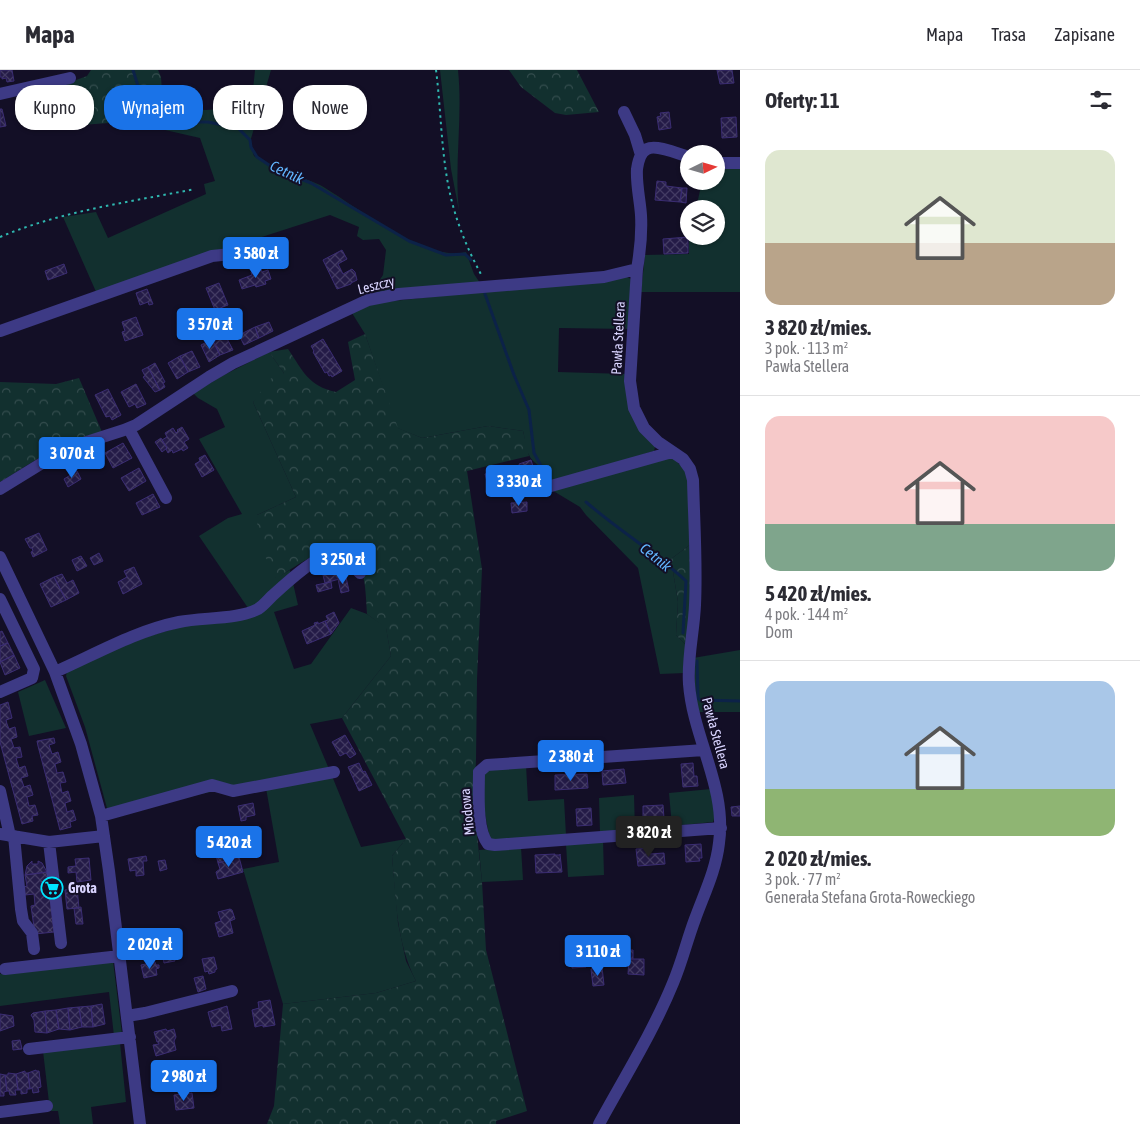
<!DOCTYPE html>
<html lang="pl">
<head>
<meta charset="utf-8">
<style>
	:root { --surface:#fff; --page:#f7f7f7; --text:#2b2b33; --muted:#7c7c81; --line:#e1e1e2; --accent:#1a73e8 }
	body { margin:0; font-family:"Asap Condensed",sans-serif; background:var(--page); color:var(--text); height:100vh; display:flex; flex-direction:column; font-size:19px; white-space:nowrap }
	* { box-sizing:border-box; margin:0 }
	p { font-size:16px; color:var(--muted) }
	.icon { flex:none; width:28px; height:28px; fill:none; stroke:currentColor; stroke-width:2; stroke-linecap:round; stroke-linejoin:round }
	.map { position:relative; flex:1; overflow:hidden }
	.sheet { display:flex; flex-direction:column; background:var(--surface); width:400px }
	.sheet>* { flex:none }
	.banner { position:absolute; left:15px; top:15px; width:475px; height:45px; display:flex; gap:10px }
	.needle { width:32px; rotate:85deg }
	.fabs { position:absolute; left:680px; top:75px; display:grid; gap:10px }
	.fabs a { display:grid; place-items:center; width:45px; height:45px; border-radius:50%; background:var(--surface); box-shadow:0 1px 4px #0004; font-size:25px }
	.price { position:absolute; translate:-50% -42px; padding:0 11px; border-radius:5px; background:var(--accent); color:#fff; font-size:16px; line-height:32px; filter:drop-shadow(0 1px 2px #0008) }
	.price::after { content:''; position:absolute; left:50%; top:30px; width:15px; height:11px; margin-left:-8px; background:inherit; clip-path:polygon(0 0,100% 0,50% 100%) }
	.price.selected { background:#222; color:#fff }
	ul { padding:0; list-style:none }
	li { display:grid; align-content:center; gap:10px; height:265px; padding:0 25px }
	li+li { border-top:1px solid var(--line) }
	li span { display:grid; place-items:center; height:155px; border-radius:15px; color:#555 }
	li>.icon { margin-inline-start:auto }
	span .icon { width:90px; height:90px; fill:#fffc; stroke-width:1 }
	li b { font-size:21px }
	h2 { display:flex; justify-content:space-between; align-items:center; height:60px; padding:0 25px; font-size:21px }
	.tag { padding:0 18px; border-radius:20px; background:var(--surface); box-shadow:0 1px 4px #0004; font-size:18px; line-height:45px }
	.tag.selected { background:var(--accent); color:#fff }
	header { display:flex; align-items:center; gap:30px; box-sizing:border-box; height:70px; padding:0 25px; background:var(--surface); border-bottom:1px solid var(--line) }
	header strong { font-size:24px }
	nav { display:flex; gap:28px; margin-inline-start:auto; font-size:18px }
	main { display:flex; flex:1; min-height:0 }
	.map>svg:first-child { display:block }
</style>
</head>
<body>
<header>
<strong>Mapa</strong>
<nav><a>Mapa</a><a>Trasa</a><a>Zapisane</a></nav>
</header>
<main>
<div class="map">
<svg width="740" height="1054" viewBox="0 0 740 1054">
	<defs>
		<pattern id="forest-crowns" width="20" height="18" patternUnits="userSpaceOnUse" patternTransform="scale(1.25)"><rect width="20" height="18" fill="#12302f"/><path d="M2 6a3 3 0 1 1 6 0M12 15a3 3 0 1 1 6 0" fill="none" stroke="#344d4e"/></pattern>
		<pattern id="building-cross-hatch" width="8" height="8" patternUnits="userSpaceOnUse" patternTransform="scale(1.25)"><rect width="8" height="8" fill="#241b47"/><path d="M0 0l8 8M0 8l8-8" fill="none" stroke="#433b63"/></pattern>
	</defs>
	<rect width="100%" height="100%" fill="#130f26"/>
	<path fill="#12302f" d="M255,0H271L250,72L254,86C263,91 272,97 281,101C294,106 308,109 320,115C355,135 426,193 466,182L474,204L480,213L371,223L383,205L386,180L379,169L363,170L357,166L359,157L330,145L240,174L97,224L63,147L96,142L108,168L206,124L204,114L215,111L200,68L152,57L163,37L206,40L219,39L250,49Z
		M440,0H458C463,47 454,94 459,141L451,99Z
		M716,97L740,98V222H641L645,185L689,184V166H716V139H696L702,111H716Z
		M625,206L631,209L630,259L559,258L558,302L626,304L655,377L654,381L550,413C549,398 534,396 529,385C525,379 525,368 523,361L488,356L422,368L397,358L365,264L352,243L375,233Z
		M269,282L284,303L253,332L296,427L257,445L276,508L290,500L298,535L274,542L294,599L311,594L351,538L367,544L386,557L391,586L342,648L310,654L329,699L108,742L85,657L66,606L67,601L114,576L248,538L199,466L228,448L242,444L199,369L225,357L217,339L198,328L193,323L224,305Z
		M672,387L688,403L691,474L671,489L678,532L676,565L687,576L685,603L660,604L638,498L586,445L580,437L550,419Z
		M740,580V642H697L693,588Z
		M45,610L66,658L29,666L18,622Z
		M526,695L528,731L564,729L566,765L490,770L484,739L482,706L487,699Z
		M332,706L361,777L406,769L392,786L398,853L406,891L416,911L376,923L283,934L243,799L279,792L266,718Z
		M711,719L715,746L713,752L672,756L669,723Z
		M634,725L635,761L600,763L599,728Z
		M603,770L604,805L568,807L566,774Z
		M521,777L523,810L482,812L479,780Z
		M113,891L122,964L114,966L109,922L0,936V904Z
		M120,973L126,1032L91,1037L93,1054H60L58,1041H50L43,981Z"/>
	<path fill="url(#forest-crowns)" d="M91,0H158L161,7L163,37L152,57L123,52L81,55L48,60L36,25L87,6Z
		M509,0H577L599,42L566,45L555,43L521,17Z
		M365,264L398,358L422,368L488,356L523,361L529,386L467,401L482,499L477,609L476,689L474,736L482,812L486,880L527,1041L496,1051V1054H267L274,1036L283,934L376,923L416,911C396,871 396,830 392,786L406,769L342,648L391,586L386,558L367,544C366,530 366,515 362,502C360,497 356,493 353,489C333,466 295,497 276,509L258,472L257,445L296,427L253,332L270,309L284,303L269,282L288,279C303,301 308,316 336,322L355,310L348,272Z
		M79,308L102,362C61,371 35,391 0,412V312L56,314Z
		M691,474L692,528L687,576L676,565L678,532L671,489Z"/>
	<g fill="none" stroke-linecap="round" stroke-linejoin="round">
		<path stroke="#0c2248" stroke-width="3" d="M133,0L143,32L150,47L173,52H208L238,58L250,70L251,77L257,87L275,99L311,113L409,171L446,185L465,184L471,190
			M485,224L514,305L529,340L534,383L546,405
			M586,432C618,460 655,482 686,511L683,563
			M697,591L698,628L700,630L740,631"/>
	</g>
	<path fill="url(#building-cross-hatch)" stroke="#3b2d73" d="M0,0H12L14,11L7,12L6,8L2,9V7H0Z
		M717,0H732L734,13L720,14Z
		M0,39H2L6,56L0,57Z
		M669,42L671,58L659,60L657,47L661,46L660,43Z
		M736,47L737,67L722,68L721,48Z
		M657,111L666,112V116L682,118L680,132L655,130Z
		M682,118H687L686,133L680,132Z
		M688,167V183L664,184L663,169Z
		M342,180L347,189L338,194L343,204L352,199L355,202L357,210L351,213V214L337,219L323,190Z
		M64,194L67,203L48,210L45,201Z
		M261,199L262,202L268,200L271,209L265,211L266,214L256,217L255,215L242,219L239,210L252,205L251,202Z
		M219,213L228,235L215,240L206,218Z
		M147,219L153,234L149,235L148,232L140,235L136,223Z
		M136,247L143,265L125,271L122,262L125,261L122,252Z
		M269,252L273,261L259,268L255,257Z
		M255,257L259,268L244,275L239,265Z
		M224,263L233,280L220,285L212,269Z
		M212,269L220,285L209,292L201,275Z
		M323,269L342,301L332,307L331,305L329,306L327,302L325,303L313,282L314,281L311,276Z
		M192,281L200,297L188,302L180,286Z
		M180,286L188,302L177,309L168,293Z
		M155,293L165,312L163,313L165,317L160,320L148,297Z
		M148,297L160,320L155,322L143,307L145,306L142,300Z
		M136,314L146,334L137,338L135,334L129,337L121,322Z
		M108,319L121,345L112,350L110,346L106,347L95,325Z
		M182,357L189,369L184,372L188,378L183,381L182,379L173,383L172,380L168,383L166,379L167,378L162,370L167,367L165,363L173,358L176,363L178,361L177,360Z
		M161,368L167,378L162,382L155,372Z
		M123,373L132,388L113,398L105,383Z
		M205,385L214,400L202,407L195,394L200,391L199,388Z
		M531,390L537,409L524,413L519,394Z
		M139,398L146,411L129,421L121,408Z
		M504,399L505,404L502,405L504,416L489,419L485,404Z
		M77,401L81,409L68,417L64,409Z
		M153,424L160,437L142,445L136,433Z
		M527,432V441L512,443L511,433Z
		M39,463L47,480L33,487L31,482L33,481L32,478H30L25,469Z
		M99,483L103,491L94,495L90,488Z
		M81,486L87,496L77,501L72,490Z
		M134,497L142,514L123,524L118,512L127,507L124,501Z
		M340,497L343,508L325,513L322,501Z
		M62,504L67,513L73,510L79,523L66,530L54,507Z
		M54,507L66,530L51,537L40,514Z
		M346,507L349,521L341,523L338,509Z
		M331,512L332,518L318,522L316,515Z
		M334,542L339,553L331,564L325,551L328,550L326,546Z
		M325,551L331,564L307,574L302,561L315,555L314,553L318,552V554Z
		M2,561L8,573L0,576V562Z
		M8,573L14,585L0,592V576Z
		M14,585L20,598L5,605L0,592Z
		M8,632L12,648L6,650L7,654L9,659L15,657L17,667L11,669L14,678L20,677L22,687L16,688L19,698L25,696L28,706L21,708L24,717L30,715L33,725L27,727L29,736L35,735L38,745L32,746L33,751L22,754L0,672V635Z
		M345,665L356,684L350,688L346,683L340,686L332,672Z
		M54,668L55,673L49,675L52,684L58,682L61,692L55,694L57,703L63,702L66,712L60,713L62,723L68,721L71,731L65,733L67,742L73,740L76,750L70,752L71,757L60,760L38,676L37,671Z
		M359,693L363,702L365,701L372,715L359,721L348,697Z
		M693,693L694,706H697L698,716L683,717L681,694Z
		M624,699L626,713L603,715L602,701Z
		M587,704L588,718L555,720V705Z
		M253,733L255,745L246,747V750L241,751L238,736Z
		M663,735L664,748L643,750V736Z
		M740,736V746H732L731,737Z
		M591,738L592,755L577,756L576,739Z
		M701,774L702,788H699L700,791L686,792L685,775Z
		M650,778V784L664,783L665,794L638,796L636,779Z
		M236,779L239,787L218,793L216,785Z
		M555,784V785H560V784L562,802L536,803L535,785Z
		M146,786L147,791H143L144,805L136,806V800L130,801L128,789Z
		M239,787L243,802L218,809L216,802L220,799L218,793Z
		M89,788L91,810L77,812L76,802L68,803V797L76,796L75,789Z
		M165,790L167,799L160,801L158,791Z
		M32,791V794H38V791L42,793L47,802L25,805L27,796Z
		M47,802L54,862L35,864L31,836L35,835L34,824L25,825L24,817L27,816L25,805Z
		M77,818L79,838L67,839L65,820Z
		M81,837L83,854H76L74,838Z
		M230,839L232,840L235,849L230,851L233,863L219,867L215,853L221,851L218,842Z
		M153,872L154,877H151L153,886L141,889L138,875Z
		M584,880L586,897L572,898L570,882Z
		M617,880H633V889H629V895L625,893V889H618Z
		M173,885L175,891L164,893L163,887Z
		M214,887L217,899L215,900V902L209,904L208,901L205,902L202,889Z
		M629,889H644V905L628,904Z
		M155,892L156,895H159V898L156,899L157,905L144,908L141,895Z
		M602,897L604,915L593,916L591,899Z
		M203,906L206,919L198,922L194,908Z
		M270,930L275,955L263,957V955L255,957L252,940L259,938L258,932Z
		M102,934L105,954L93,957L91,936Z
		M91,936L93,957H82L79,937Z
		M227,936L232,959L222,961L221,955L212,957L208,942Z
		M79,937L82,957L70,960L68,938Z
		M68,938L70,960L59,959L56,940Z
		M56,940L59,959L47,963L45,941Z
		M45,941L47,963L35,962L34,950L31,945L33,943Z
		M0,944L13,946L14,956L0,961Z
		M166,959L167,961L174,959L176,967L174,971L176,980L156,986L153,975L159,974L158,972H157L154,962Z
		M20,970L22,979L13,980L12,971Z
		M36,1000V1001H39L41,1017L38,1018L39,1022L33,1023L32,1018L30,1019L28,1003Z
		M25,1001V1003H28L30,1019H27V1023L21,1024V1020H18L16,1004Z
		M8,1003L16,1004L18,1020H15L16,1025H10L9,1021H7L5,1005H8Z
		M0,1004L5,1005L7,1021L4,1022V1026H0Z
		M200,1005L201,1014L173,1018L172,1008Z
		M192,1023L194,1038L176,1040L174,1025Z"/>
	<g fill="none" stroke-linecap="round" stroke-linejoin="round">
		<path stroke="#2fb8b0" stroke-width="2" stroke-dasharray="2.5 4" stroke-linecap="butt" d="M436,0C441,39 441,80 449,119C455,149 467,179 482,206
			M0,167C62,141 129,132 195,119"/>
		<path stroke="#3d3a85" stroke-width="12" d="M0,24L70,8
			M624,42L635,65L641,85
			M716,93H740
			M0,261L212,186L231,184
			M129,359L166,428
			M551,416L672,382
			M0,419L65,379L124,360L136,355L209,307L233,293L368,230L399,224L604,207L637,199C640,182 642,163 641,145C640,130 636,114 637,99C638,92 640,82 647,79C656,74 679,84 689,87
			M0,487L55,602L81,674L101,746L109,801L140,1054
			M0,529L34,599L32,608L0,622
			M55,602C96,584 135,561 179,552C203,547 237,550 258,539C263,536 268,530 272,526C283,516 311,490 324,487C339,483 350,492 360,503
			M704,680L487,695L479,702C479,721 476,759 488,774L495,775L721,758
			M0,721L10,766
			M101,746L212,715L233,721L334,702
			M0,764L49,772L104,766
			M14,766L21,839L23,851L32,863L34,879
			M49,772L61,873
			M5,899L120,886
			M127,946L145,943L232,921
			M29,979L130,967
			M0,1042L47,1036
			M599,1054C624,1008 653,962 673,913C682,892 687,870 695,849C704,824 716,800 719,773C727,718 693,668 689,614C687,588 694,561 695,535C697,493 694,451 693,410L690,399L683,389L658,372L644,358L634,338L630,311L637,199"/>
	</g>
	<defs>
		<g id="supermarket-ring" transform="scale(1.125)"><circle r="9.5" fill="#130f26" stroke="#00e5ff" stroke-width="1.5"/><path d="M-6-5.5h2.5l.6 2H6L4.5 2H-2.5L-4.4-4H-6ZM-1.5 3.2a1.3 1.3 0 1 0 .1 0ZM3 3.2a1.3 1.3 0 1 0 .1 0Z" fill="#00e5ff"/></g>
	</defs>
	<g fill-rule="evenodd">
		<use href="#supermarket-ring" x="52" y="818"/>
	</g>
	<g text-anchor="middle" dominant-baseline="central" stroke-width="4" stroke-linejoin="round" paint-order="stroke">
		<g font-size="14" fill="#d9d4ff" stroke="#130f26">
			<text transform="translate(376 215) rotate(-14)">Leszczy</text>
			<text transform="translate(618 268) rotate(-87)">Pawła Stellera</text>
			<text transform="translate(716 663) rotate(75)">Pawła Stellera</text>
			<text transform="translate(467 742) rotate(-96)">Miodowa</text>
		</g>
		<g font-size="14" font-weight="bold" fill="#d9d4ff" stroke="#130f26" text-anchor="start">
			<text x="68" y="818">Grota</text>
		</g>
		<g font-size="15" font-style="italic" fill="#62b6ff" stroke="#130f26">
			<text transform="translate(287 102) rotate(25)">Cetnik</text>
			<text transform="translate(656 487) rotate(39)">Cetnik</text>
		</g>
	</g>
</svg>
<div class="fabs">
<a><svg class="needle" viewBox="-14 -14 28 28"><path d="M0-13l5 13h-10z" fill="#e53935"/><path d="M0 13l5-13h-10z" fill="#7c7c81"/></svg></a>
<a><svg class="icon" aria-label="layers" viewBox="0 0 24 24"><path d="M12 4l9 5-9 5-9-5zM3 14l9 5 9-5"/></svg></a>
</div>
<b class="price" style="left:256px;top:209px">3 580 zł</b>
<b class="price" style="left:210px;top:280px">3 570 zł</b>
<b class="price" style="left:72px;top:409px">3 070 zł</b>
<b class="price" style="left:519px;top:437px">3 330 zł</b>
<b class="price" style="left:343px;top:515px">3 250 zł</b>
<b class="price" style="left:571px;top:712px">2 380 zł</b>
<b class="price selected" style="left:649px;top:788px">3 820 zł</b>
<b class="price" style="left:229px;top:798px">5 420 zł</b>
<b class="price" style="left:150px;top:900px">2 020 zł</b>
<b class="price" style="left:598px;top:907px">3 110 zł</b>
<b class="price" style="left:184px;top:1032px">2 980 zł</b>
<div class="banner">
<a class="tag">Kupno</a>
<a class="tag selected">Wynajem</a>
<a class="tag">Filtry</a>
<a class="tag">Nowe</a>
</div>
</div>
<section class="sheet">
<h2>Oferty: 11<svg class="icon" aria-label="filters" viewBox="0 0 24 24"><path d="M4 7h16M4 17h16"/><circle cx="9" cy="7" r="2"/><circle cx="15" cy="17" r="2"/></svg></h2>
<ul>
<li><span style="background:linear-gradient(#dfe7d0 60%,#b9a48a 0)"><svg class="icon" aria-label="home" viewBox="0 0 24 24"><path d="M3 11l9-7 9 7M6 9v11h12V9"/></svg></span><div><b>3 820 zł/mies.</b><p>3 pok. · 113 m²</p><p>Pawła Stellera</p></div></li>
<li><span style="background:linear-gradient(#f6c9c9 70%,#7fa58c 0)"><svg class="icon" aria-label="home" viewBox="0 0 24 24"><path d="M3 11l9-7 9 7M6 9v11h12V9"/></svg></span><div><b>5 420 zł/mies.</b><p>4 pok. · 144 m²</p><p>Dom</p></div></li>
<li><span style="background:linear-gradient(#a9c7e8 70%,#8fb573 0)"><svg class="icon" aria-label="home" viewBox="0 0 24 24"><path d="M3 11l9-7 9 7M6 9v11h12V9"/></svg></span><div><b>2 020 zł/mies.</b><p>3 pok. · 77 m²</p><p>Generała Stefana Grota-Roweckiego</p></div></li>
</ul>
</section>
</main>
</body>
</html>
